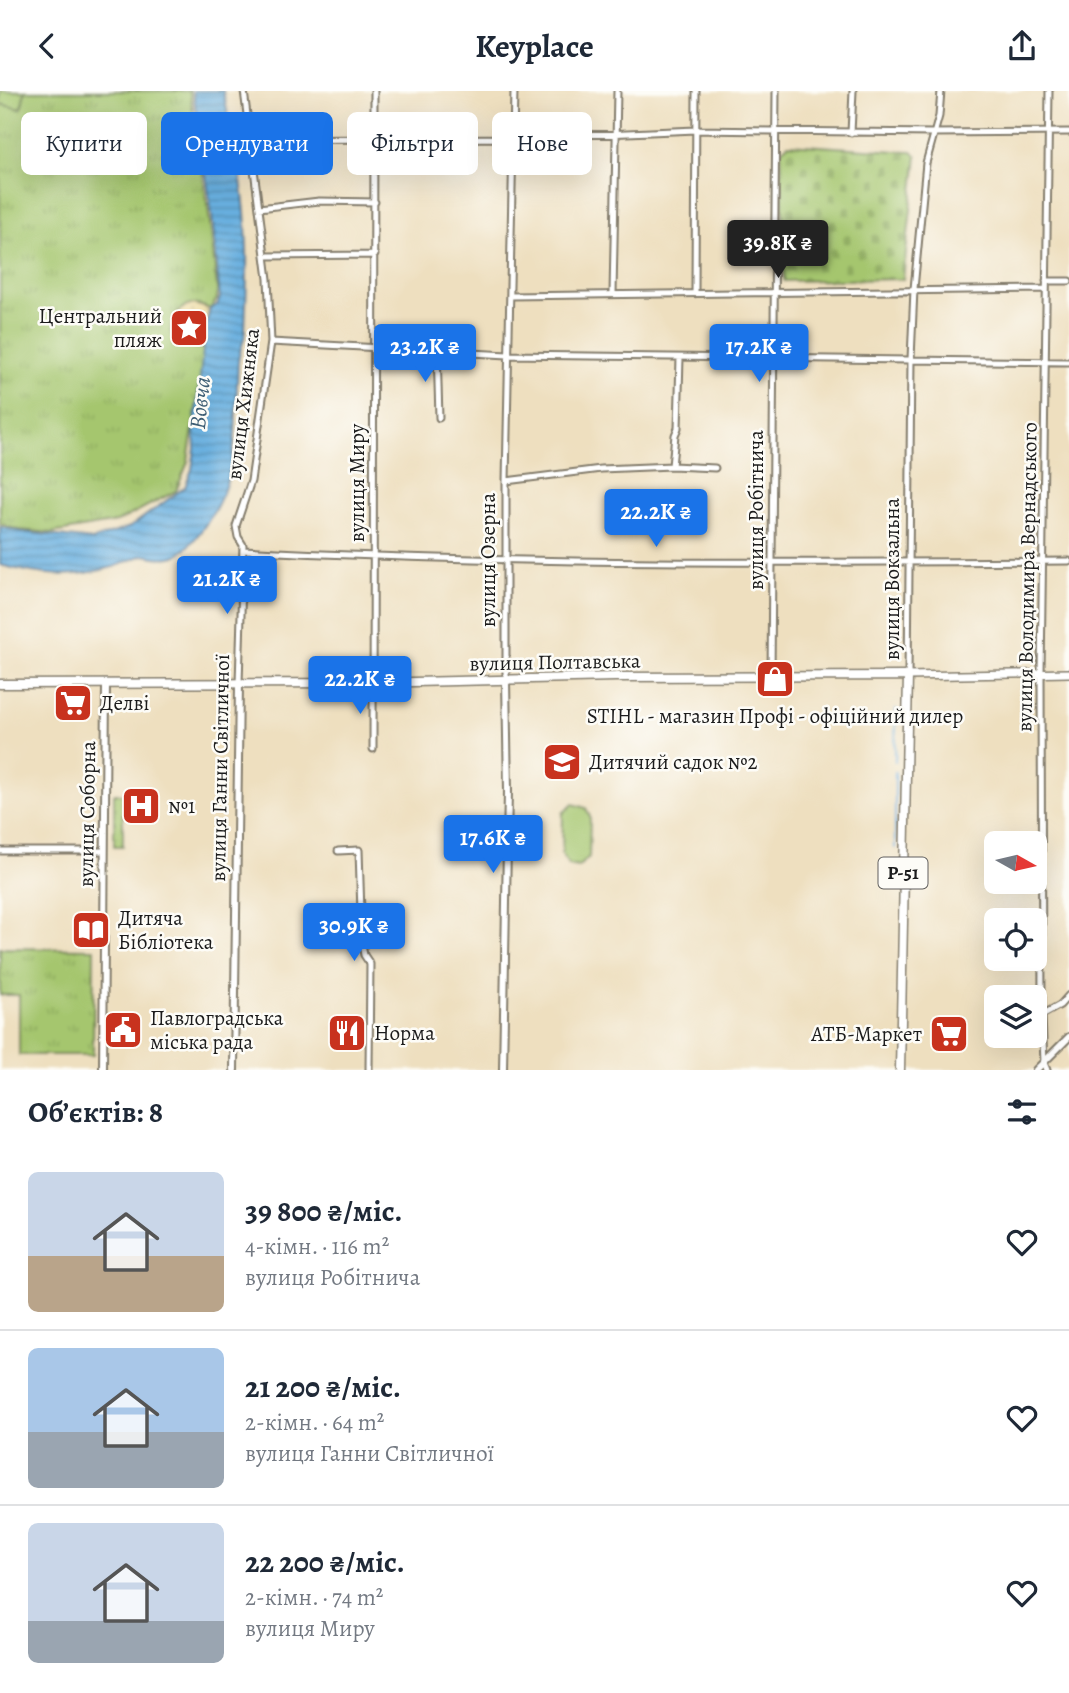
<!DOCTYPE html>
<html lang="uk">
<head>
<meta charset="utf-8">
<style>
	:root { --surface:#fff; --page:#f6f6f7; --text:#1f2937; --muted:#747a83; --line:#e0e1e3; --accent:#1a73e8 }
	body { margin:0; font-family:Alegreya,serif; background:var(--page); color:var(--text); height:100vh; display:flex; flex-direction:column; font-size:26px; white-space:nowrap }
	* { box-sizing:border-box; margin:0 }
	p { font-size:23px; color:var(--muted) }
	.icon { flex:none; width:38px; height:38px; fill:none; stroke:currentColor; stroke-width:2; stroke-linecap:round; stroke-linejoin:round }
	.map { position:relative; height:979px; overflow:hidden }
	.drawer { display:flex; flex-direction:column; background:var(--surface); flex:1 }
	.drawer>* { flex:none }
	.hud { position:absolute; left:21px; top:21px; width:700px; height:63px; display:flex; gap:14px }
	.needle { width:46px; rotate:98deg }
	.controls { position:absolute; left:984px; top:740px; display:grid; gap:14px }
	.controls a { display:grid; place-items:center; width:63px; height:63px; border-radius:10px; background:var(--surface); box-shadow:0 7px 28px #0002; font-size:35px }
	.price { position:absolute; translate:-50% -60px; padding:0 16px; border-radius:7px; background:var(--accent); color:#fff; font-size:23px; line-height:46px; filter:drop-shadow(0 2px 4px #0008) }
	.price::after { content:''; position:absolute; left:50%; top:42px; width:21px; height:16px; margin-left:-10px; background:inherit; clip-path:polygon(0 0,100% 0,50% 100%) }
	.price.active { background:#222; color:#fff }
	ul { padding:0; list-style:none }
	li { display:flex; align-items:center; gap:21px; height:175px; padding:0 28px }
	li+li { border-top:2px solid var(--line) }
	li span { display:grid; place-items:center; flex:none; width:196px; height:140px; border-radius:10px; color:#555 }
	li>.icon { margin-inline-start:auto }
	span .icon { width:84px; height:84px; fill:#fffc; stroke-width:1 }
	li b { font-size:30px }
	h2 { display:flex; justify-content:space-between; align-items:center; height:84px; padding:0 28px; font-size:30px }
	.pill { padding:0 24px; border-radius:10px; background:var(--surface); box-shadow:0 7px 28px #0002; font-size:24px; line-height:63px }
	.pill.active { background:var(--accent); color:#fff }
	header { display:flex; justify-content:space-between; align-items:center; height:91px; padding:0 28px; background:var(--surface); font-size:32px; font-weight:700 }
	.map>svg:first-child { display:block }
</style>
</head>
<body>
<header><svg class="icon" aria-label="back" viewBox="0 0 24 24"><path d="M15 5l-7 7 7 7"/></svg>Keyplace<svg class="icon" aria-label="share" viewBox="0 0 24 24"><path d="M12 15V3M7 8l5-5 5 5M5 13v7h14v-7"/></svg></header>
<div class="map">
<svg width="1069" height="979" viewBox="0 0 1069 979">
	<defs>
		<pattern id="grass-dots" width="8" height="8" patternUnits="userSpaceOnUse" patternTransform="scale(1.75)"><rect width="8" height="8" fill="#a5c66e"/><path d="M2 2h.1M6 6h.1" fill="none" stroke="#8daa5f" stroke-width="1.8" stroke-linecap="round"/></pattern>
		<pattern id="sand-dots" width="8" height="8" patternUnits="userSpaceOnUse" patternTransform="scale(1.75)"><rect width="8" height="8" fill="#eeda9e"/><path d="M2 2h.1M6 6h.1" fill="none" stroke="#ccba88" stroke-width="1.8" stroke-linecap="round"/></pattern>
		<pattern id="cemetery-stones" width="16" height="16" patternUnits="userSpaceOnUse" patternTransform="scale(1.75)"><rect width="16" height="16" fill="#a5c66e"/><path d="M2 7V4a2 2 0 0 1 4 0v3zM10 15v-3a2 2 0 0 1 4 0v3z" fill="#8daa5f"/></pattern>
		<pattern id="park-tufts" width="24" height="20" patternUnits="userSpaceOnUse" patternTransform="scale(1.75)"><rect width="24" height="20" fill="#a5c66e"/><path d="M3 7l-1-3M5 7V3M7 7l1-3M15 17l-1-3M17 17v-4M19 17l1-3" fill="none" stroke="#8daa5f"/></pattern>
		<pattern id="water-rules" width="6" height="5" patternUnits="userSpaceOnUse" patternTransform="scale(1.75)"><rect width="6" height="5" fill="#68afdf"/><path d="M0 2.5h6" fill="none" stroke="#558eb4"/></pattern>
	</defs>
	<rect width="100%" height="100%" fill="#fdfcf7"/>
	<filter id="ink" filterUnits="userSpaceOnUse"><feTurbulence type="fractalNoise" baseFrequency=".0143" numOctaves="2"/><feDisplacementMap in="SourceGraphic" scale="14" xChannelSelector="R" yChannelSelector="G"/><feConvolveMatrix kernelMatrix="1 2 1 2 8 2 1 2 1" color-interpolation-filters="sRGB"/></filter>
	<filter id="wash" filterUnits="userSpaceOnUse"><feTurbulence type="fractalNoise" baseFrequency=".00686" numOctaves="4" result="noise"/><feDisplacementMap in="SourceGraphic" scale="28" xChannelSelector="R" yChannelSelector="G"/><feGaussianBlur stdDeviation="1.57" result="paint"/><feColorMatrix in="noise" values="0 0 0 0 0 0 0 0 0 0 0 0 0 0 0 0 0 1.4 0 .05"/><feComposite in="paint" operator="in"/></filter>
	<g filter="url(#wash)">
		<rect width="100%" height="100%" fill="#eedfbf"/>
		<path fill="url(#grass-dots)" stroke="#607145" stroke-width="2" d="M114,703H123V755H114Z"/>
		<path fill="url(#sand-dots)" stroke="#857b5d" stroke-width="2" d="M194,213L210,218L205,242V258C179,254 160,248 179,218Z"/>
		<path fill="url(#cemetery-stones)" stroke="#607145" stroke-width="2" d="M788,53L912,61L917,65L903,188L784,190L783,167H792L793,154H784L781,59Z"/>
		<path fill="url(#park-tufts)" stroke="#607145" stroke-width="2" d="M25,0H190L209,124L217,196V208L210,218C205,216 199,213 193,213C177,213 162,241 177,251C185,256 196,256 205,258L188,371L176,400L117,431L52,442L19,439L0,433V13L21,18Z
			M0,857L94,858L93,964H19V904H0Z"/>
		<path fill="#a5c66e" stroke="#607145" stroke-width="2" d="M0,0H25L21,18L0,13Z
			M573,713L586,717L590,726L589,766L578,776L569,774L562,763L563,722Z"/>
		<path fill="url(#water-rules)" stroke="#42667e" stroke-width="2" d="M193,0H223C232,44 244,91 246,136C249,171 246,207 245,242C244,253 238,262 238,273C234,335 242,387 201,440C182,465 175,471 144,464C133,467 124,473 113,476C71,488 42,485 0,474V436L22,441L93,449L130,436L185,396L192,378L195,358L194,339L206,233L210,218L217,214L220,207L212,124Z"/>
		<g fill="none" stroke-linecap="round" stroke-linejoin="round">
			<path stroke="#68afdf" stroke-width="2" d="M895,670L896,618
				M895,757V681"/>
		</g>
	</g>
	<g filter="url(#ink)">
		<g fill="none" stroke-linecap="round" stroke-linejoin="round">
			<g stroke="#857e6e" stroke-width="9">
				<path id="minor" d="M851,42L853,0
					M251,49L514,47L696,39L933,42L1069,41
					M259,117L319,110L375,111
					M265,165L375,164
					M1046,190H1069
					M613,203L617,0
					M695,203L696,0
					M511,205L1045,198
					M271,251L508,264L1069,271
					M437,258L439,327
					M672,375L675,344L678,337L680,267
					M506,390L601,378L672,375L715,377
					M243,459C518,474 794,472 1069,470
					M908,585L911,268L914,198L926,72L939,25L941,0
					M771,586L776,0
					M506,590V390L514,0
					M239,593L243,454L238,446L236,435L251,390L271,251L268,188L244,0
					M373,658L374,0
					M0,760H104
					M338,760L359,759L362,854L364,864L370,873L369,979
					M1042,924L1060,914L1069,904
					M1047,979L1044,972L1042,924L1041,582L1049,0"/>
			</g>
			<g stroke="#857e6e" stroke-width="10">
				<path id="tertiary" d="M103,979L106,593
					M234,979L239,593
					M503,979L508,699L506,590
					M1036,979L1069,946"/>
			</g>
			<g stroke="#857e6e" stroke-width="10">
				<path id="secondary" d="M908,585L1069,582"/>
			</g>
			<g stroke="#857e6e" stroke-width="11">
				<path id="primary" d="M0,593L373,592L615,586L908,585L900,979"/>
			</g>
			<use href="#minor" stroke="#fff" stroke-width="5"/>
			<use href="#tertiary" stroke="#fff" stroke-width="6"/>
			<use href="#secondary" stroke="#fff" stroke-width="7"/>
			<use href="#primary" stroke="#fff" stroke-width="8"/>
		</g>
	</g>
	<defs>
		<g id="sight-square" transform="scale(2.0125)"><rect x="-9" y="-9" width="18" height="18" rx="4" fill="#c8321e" stroke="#fdfcf7"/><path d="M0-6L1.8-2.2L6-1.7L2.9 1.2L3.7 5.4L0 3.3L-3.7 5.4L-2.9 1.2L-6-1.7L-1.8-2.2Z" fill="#fff"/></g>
		<g id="shop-square" transform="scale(2.0125)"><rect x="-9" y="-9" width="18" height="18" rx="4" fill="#c8321e" stroke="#fdfcf7"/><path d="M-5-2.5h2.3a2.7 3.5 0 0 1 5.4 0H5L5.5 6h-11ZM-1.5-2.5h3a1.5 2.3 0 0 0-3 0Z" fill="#fff"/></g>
		<g id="supermarket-square" transform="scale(2.0125)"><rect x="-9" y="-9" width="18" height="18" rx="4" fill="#c8321e" stroke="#fdfcf7"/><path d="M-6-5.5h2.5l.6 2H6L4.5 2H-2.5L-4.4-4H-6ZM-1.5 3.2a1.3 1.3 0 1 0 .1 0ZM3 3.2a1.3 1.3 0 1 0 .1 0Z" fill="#fff"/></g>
		<g id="school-square" transform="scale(2.0125)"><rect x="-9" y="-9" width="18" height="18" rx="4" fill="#c8321e" stroke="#fdfcf7"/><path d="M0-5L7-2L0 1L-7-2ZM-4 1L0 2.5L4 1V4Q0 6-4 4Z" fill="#fff"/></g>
		<g id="hospital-square" transform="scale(2.0125)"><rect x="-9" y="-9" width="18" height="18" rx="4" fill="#c8321e" stroke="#fdfcf7"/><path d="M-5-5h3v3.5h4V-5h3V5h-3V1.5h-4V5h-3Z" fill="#fff"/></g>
		<g id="library-square" transform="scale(2.0125)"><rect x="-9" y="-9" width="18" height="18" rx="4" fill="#c8321e" stroke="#fdfcf7"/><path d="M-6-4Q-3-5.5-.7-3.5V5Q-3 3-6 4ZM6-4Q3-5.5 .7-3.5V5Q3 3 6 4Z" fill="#fff"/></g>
		<g id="civic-square" transform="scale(2.0125)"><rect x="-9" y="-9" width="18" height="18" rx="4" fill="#c8321e" stroke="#fdfcf7"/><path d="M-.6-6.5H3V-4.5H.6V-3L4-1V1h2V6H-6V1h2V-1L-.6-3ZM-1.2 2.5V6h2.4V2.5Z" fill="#fff"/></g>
		<g id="restaurant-square" transform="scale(2.0125)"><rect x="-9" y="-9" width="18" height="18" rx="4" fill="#c8321e" stroke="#fdfcf7"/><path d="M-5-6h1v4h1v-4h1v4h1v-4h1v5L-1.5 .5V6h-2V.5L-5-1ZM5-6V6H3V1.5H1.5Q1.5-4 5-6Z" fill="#fff"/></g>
	</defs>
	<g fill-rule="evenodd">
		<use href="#sight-square" x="189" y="237"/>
		<use href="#shop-square" x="775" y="588"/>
		<use href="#supermarket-square" x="73" y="612"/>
		<use href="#school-square" x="562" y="671"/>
		<use href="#hospital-square" x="141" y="715"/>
		<use href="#library-square" x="91" y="839"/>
		<use href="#civic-square" x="123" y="939"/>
		<use href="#restaurant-square" x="347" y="942"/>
		<use href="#supermarket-square" x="949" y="943"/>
	</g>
	<g text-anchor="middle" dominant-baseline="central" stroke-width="5" stroke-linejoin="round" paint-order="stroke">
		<rect fill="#fdfcf7" stroke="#605f5e" stroke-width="2" x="878.5" y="766.5" width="49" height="31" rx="5"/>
		<g font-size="19" font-weight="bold" fill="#1c1c1c">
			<text x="903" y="782">Р-51</text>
		</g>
		<g font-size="21" fill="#1c1c1c" stroke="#fdfcf7" text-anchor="start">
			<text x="162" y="225" text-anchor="end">Центральний<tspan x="162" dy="24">пляж</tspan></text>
			<text x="100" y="612">Делві</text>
			<text x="775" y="625" text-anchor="middle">STIHL - магазин Профі - офіційний дилер</text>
			<text x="589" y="671">Дитячий садок №2</text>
			<text x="168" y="715">№1</text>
			<text x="118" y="827">Дитяча<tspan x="118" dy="24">Бiблiотека</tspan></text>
			<text x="150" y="927">Павлоградська<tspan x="150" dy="24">міська рада</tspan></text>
			<text x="374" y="942">Норма</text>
			<text x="922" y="943" text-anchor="end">АТБ-Маркет</text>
		</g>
		<g font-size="21" fill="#1c1c1c" stroke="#fdfcf7">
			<text transform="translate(243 313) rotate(-83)">вулиця Хижняка</text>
			<text transform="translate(357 392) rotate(-90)">вулиця Миру</text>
			<text transform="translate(756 419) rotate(-90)">вулиця Робітнича</text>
			<text transform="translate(488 469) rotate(-90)">вулиця Озерна</text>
			<text transform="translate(1027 486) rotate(-89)">вулиця Володимира Вернадського</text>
			<text transform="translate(892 488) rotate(-90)">вулиця Вокзальна</text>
			<text transform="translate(555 571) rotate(-1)">вулиця Полтавська</text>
			<text transform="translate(220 677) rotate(-89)">вулиця Ганни Світличної</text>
			<text transform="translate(87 723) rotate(-89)">вулиця Соборна</text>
		</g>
		<g font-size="23" font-style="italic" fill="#3e5e74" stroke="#fdfcf7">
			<text transform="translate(200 312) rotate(-84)">Вовча</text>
		</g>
	</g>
</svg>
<div class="controls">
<a><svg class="needle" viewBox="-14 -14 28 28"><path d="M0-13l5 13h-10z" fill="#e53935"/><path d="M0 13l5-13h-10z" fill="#747a83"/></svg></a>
<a><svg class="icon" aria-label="locate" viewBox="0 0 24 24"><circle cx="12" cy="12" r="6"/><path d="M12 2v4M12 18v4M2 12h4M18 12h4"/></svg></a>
<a><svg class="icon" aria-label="layers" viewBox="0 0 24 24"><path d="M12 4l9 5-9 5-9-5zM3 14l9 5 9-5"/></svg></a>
</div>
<b class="price active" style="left:778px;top:189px">39.8K ₴</b>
<b class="price" style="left:425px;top:293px">23.2K ₴</b>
<b class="price" style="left:759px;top:293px">17.2K ₴</b>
<b class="price" style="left:656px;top:458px">22.2K ₴</b>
<b class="price" style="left:227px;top:525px">21.2K ₴</b>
<b class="price" style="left:360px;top:625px">22.2K ₴</b>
<b class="price" style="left:493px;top:784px">17.6K ₴</b>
<b class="price" style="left:354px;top:872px">30.9K ₴</b>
<div class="hud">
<a class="pill">Купити</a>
<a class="pill active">Орендувати</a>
<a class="pill">Фільтри</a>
<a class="pill">Нове</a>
</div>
</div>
<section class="drawer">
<h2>Об’єктів: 8<svg class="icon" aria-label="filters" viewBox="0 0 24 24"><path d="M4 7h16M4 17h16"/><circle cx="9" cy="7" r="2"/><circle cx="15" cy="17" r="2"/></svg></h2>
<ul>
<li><span style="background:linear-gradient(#c9d6e8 60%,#b9a48a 0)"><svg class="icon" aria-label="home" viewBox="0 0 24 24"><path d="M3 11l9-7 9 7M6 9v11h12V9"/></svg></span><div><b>39 800 ₴/міс.</b><p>4-кімн. · 116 m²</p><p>вулиця Робітнича</p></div><svg class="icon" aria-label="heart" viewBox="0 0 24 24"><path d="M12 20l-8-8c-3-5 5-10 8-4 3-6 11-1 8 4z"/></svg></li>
<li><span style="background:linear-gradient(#a9c7e8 60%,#9aa5b1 0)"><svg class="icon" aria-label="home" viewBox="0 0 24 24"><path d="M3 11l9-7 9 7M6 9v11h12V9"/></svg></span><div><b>21 200 ₴/міс.</b><p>2-кімн. · 64 m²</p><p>вулиця Ганни Світличної</p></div><svg class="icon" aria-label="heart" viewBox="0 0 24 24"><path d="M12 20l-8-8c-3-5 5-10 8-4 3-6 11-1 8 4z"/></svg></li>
<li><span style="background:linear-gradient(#c9d6e8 70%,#9aa5b1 0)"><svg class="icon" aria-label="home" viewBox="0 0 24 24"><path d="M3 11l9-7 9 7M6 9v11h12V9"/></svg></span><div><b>22 200 ₴/міс.</b><p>2-кімн. · 74 m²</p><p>вулиця Миру</p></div><svg class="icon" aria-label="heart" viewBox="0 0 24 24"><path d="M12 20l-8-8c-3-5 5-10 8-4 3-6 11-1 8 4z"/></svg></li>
</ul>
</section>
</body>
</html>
